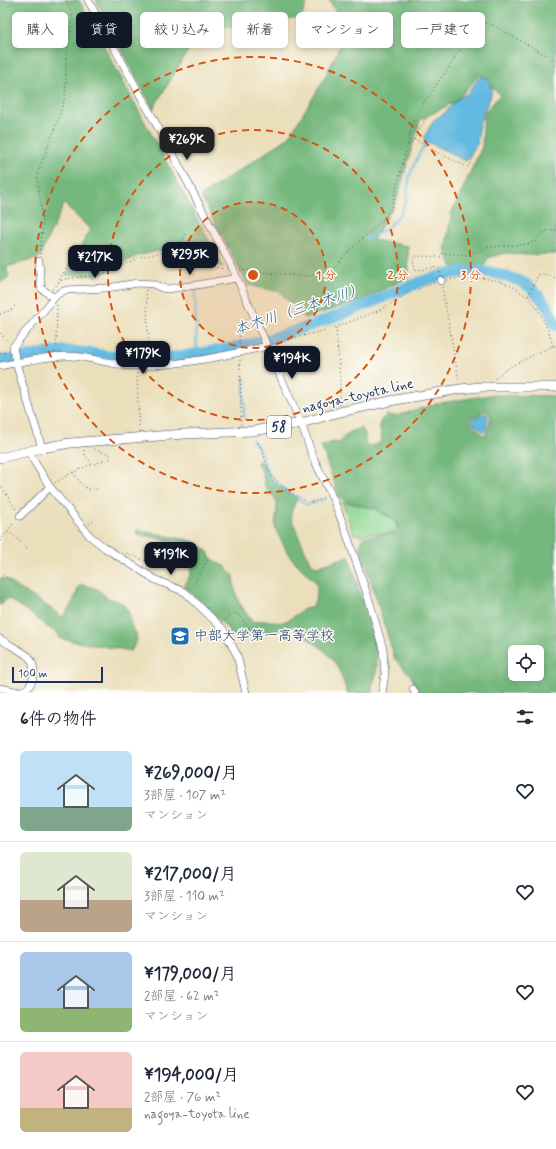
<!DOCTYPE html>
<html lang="ja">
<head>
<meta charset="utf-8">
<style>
	:root { --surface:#fff; --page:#f2f2f3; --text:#1f2937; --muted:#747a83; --line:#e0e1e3; --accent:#111827 }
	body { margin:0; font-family:Mynerve,"Klee One",sans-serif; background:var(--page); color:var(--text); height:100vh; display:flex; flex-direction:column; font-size:15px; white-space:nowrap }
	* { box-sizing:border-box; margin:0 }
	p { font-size:13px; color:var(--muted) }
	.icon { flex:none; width:22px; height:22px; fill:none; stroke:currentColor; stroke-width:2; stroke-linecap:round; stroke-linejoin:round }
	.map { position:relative; height:693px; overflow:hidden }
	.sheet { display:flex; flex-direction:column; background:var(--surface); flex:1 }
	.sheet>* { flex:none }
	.banner { position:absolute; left:12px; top:12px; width:532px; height:36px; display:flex; gap:8px }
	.tools { position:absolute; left:508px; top:645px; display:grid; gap:8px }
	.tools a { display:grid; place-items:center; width:36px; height:36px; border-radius:6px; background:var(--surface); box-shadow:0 2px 6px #0003; font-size:20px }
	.scale { position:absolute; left:12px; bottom:10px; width:91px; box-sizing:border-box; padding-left:4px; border:2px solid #1b2f5e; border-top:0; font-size:11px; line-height:14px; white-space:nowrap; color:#1b2f5e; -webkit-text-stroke:3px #fdfcf7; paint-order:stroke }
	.price { position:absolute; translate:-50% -34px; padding:0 9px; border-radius:8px; background:var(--accent); color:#fff; font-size:13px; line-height:26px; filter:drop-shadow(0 1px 2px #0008) }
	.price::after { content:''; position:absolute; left:50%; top:24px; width:12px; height:9px; margin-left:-6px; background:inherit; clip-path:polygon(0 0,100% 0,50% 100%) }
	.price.active { background:#222; color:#fff }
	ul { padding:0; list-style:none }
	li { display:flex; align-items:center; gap:12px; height:100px; padding:0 20px }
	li+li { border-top:1px solid var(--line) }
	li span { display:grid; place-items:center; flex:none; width:112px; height:80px; border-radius:6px; color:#555 }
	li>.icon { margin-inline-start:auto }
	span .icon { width:48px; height:48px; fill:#fffc; stroke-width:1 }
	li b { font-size:17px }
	h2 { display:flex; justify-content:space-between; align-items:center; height:48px; padding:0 20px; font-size:17px }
	.tag { padding:0 14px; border-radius:6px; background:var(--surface); box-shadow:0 2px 6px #0003; font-size:14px; line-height:36px }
	.tag.active { background:var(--accent); color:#fff }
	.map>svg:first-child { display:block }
</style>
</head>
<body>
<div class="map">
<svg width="556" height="693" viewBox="0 0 556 693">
	<rect width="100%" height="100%" fill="#fdfcf7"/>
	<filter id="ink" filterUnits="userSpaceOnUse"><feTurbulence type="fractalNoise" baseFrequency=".025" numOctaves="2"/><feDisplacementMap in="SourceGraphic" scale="8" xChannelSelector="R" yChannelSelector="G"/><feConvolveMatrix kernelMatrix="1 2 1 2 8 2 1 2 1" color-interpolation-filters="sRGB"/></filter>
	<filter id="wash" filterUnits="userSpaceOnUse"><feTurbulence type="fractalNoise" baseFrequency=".012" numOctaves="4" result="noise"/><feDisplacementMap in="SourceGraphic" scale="16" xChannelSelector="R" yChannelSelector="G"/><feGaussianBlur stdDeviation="0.9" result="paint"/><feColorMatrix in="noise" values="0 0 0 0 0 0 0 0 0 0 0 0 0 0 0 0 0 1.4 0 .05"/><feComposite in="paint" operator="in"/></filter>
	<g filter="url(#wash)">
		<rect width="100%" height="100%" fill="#ebdfbb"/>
		<path fill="#90d893" stroke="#568478" d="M342,502L375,509L395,521L397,526L396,529L394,533H370L361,537L359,533L354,535Z"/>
		<path fill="#74b87d" stroke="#48746e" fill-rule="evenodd" d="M0,0H79L223,267L176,247L137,256L96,276L66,275L90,229L64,204L39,258L6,267L9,277L0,283Z
			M96,0H308L301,18L200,31L153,109Z
			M329,0H556V254L528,255L505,253L488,258L483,269L462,268L452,266L445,249L452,212L482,147L484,114L500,95L480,74L456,101L420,120L396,202L373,240L408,246L409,277L362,300L304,318L280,292L248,285L201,196L288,138L322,83L343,40L341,20Z
			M490,395L556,396V693H419L411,676L395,659L360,546C361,544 362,541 363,540C368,533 387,535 395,534L398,530V525L396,521L376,508L345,501L339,496L321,446L332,442L339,443C345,435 351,430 361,428L365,434V443L368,446L375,445L382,442C381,430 375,422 387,415L396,416L435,404ZM484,411H488C493,419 488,425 486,434L483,435L470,423L471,419ZM515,652H537V674H515Z
			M259,461C266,466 267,476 274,482C280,488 289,493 297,499L291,512V518L310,562L317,567L349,556L376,648L377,664L376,675L372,686V693H347C340,665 331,653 307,638C306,634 305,629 301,627C291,622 280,632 270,632C261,633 257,626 248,633V638L232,636L226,627L185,587C186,580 192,576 191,568L195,564L194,560L179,553L180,542L176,540L174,542L148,536H140L136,534L137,531L139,529L143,532H148L189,540L197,543L208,552L210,557L214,560L219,564L225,566L230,573L234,576V586L238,601L252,622C258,621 265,620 271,621C275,621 278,624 283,622C295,619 299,608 313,607L317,594V586L315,581L310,577L290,557L279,536L275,527L277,510V502L275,498L266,489L262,471L258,465L257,462Z
			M0,578H1C8,579 11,583 17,587C32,596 48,606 62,617C70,609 76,597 79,586L84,585L98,589L107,598L115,600L123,604L129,613L131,626L136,633L137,640L131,651L60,639L58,633L47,627L30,613L9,599L5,600L0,606Z"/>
		<path fill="#63bae0" stroke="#3f749f" d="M481,77L488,78L492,90L490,98L482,115L479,125L477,144L466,161L430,143L428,144L424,142L425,140L424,137L434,120L445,113L456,100L467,94L478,79Z
			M487,413C488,418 487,428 484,432L473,424L472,421L480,415Z"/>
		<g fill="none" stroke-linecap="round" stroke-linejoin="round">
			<path stroke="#63bae0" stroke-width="2" d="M366,239L386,229L396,219L401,213L407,198L409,177L420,152L427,142
				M197,353L195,291L196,289L207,288
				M244,376V417
				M252,440L258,447L267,470L271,478L277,484L307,505L325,499"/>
			<path stroke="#63bae0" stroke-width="11" d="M0,360C21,360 42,352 63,351C78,350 104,355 120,358C124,359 129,362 134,362C144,362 157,359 167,358C200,353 234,349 266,340C298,330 331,319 363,306C401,290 435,271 477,271C490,271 516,278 527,285C539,293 552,312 556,326"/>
		</g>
	</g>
	<g filter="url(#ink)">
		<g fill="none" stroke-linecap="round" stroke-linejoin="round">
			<g stroke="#3a496c" stroke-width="8">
				<path id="minor" d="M88,0L176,160L233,269L301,423L313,457L334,501L345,529L370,603L383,649L385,674L382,693
					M39,261L41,288L54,298
					M441,280V281
					M0,366C21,362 49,355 69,356C92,356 115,367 138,366C182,365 225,356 267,346
					M42,448L16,363L13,347L50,303C54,297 59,292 66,290L107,288L138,283L153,284L162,288L167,289L197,285L237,278
					M29,451L32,458L50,487L90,536L105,548L156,580L185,592L223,629L237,655L246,693
					M20,516L50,487
					M0,639C9,645 21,650 29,657C37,666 35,689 21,691C14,692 7,689 0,688
					M413,689L415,693"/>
			</g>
			<g stroke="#3a496c" stroke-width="10">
				<path id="major" d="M0,458L42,448L70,443L184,434L252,431L301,423L340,412L395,400L460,389L481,387H556"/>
			</g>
			<path stroke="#3a496c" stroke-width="1" stroke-dasharray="1 3" stroke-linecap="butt" d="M414,139L436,152L468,167L474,157
				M408,146L412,142L427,117
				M168,251C177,248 183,243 185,234
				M40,254L43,220L37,178L39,169L59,118L65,96L66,79V53L73,21L72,13L66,0
				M240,270L301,276H309L321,273L335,267L348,252L385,217L391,209L413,123L417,114C430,92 447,72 460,49C465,42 468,31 475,26C481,22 487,23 493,25L556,61
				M440,273L439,268C430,266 424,272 415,269L413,259L415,256L440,257L442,253L467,255L490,247L529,244L536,241L542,234L546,231L556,230
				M60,280C61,275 65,271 69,266C74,259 78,251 82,243
				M447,280C472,276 496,276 518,290C521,293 525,295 528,297C536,305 542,316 546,326C549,332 551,339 553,346
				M442,287L459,381
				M53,289L60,281L66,279L104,274L140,257L168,251L185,260L198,264L225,269
				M146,290L149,352
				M528,296L538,275L545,274L556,278
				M0,314L11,310L16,305
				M336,328L340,377V405
				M0,333L8,342
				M273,344L336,327L378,311L408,293L425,286L434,283
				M239,345L240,323L248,319
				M56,346L57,304
				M0,354L7,352
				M240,360L241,425
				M137,373L139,429
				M495,379C501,369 540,352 553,346H556
				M256,439C258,443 260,446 262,450C265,458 267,468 272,476C277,483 301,501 310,502C315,502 320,499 325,497
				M84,450L85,455L92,464
				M73,472C78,480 82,487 90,490L94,488L99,490
				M55,483L71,473L87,466L110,459V455L108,453L102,452L94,449
				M0,484L17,511
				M89,524L93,521
				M8,532L12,534L27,548
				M0,541L15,521
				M126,553L146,561
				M0,572L19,587
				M190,588L194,584L207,561L209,558
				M225,620L230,615L236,613L241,617L249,628"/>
			<use href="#minor" stroke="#fff" stroke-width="7"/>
			<use href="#major" stroke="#fff" stroke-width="9"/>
		</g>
	</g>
	<circle cx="253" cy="275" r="73" fill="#d45514" fill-opacity=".12"/>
	<g fill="none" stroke="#d45514" stroke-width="2" stroke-dasharray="7 5">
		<circle cx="253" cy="275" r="73"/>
		<circle cx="253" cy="275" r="145"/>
		<circle cx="253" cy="275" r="218"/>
	</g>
	<defs>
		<g id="school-square" transform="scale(1)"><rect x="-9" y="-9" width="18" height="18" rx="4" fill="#1f6fb2" stroke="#fdfcf7"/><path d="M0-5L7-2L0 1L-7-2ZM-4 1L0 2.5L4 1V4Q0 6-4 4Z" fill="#fff"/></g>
	</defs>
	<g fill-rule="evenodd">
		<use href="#school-square" x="180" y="636"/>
	</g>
	<g text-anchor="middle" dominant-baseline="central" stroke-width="3" stroke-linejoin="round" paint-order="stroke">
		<rect fill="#fdfcf7" stroke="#5f6c8c" stroke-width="1" x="267" y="416" width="24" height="22" rx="3"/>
		<g font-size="13" font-weight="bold" fill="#1b2f5e">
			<text x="279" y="427">58</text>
		</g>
		<g font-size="14" fill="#1b2f5e" stroke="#fdfcf7">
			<text transform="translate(358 396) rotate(-13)">nagoya-toyota line</text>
		</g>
		<g font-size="14" fill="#1b2f5e" stroke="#fdfcf7" text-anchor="start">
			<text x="194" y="636">中部大学第一高等学校</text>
		</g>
		<g font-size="15" font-style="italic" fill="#315985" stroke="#fdfcf7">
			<text transform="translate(299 310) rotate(-18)">本木川（三本木川）</text>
		</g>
	</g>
	<circle cx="253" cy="275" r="6" fill="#d45514" stroke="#fdfcf7" stroke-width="2"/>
	<g font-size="12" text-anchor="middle" font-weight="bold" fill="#d45514" stroke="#fdfcf7" stroke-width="3" stroke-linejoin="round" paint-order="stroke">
		<text x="326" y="279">1 分</text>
		<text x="398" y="279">2 分</text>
		<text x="471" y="279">3 分</text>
	</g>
</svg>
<div class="tools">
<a><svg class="icon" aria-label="locate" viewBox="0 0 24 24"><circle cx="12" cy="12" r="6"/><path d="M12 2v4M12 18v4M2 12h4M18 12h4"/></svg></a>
</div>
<div class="scale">100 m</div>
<b class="price active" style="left:187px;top:161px">¥269K</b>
<b class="price" style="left:190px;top:276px">¥295K</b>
<b class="price" style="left:95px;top:279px">¥217K</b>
<b class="price" style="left:143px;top:375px">¥179K</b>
<b class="price" style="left:292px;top:380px">¥194K</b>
<b class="price" style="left:171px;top:576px">¥191K</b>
<div class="banner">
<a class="tag">購入</a>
<a class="tag active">賃貸</a>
<a class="tag">絞り込み</a>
<a class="tag">新着</a>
<a class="tag">マンション</a>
<a class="tag">一戸建て</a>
</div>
</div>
<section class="sheet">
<h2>6件の物件<svg class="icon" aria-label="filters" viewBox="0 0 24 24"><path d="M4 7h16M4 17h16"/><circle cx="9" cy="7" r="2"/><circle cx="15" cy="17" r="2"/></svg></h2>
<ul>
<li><span style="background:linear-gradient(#bfe0f5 70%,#7fa58c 0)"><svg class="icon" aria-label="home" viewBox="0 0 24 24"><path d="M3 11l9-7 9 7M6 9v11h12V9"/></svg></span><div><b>¥269,000/月</b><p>3部屋 · 107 m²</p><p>マンション</p></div><svg class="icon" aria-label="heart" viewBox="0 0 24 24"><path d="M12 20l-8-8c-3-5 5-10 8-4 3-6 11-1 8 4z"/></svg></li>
<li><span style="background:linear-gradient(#dfe7d0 60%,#b9a48a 0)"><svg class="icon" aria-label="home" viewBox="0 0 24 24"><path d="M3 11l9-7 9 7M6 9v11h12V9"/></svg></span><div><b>¥217,000/月</b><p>3部屋 · 110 m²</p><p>マンション</p></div><svg class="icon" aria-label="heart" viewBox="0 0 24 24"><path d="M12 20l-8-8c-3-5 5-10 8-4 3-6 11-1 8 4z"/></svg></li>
<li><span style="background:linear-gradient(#a9c7e8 70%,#8fb573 0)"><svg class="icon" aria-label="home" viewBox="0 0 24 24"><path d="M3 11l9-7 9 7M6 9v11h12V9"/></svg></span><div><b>¥179,000/月</b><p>2部屋 · 62 m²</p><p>マンション</p></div><svg class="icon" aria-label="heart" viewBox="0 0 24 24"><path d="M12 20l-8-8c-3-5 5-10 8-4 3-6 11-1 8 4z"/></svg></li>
<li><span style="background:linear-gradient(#f6c9c9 70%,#c2b280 0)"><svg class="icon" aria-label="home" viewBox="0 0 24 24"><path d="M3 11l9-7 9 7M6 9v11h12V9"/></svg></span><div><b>¥194,000/月</b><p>2部屋 · 76 m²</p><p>nagoya-toyota line</p></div><svg class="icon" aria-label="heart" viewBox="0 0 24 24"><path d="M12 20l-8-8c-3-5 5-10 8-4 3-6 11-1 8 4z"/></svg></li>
</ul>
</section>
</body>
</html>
